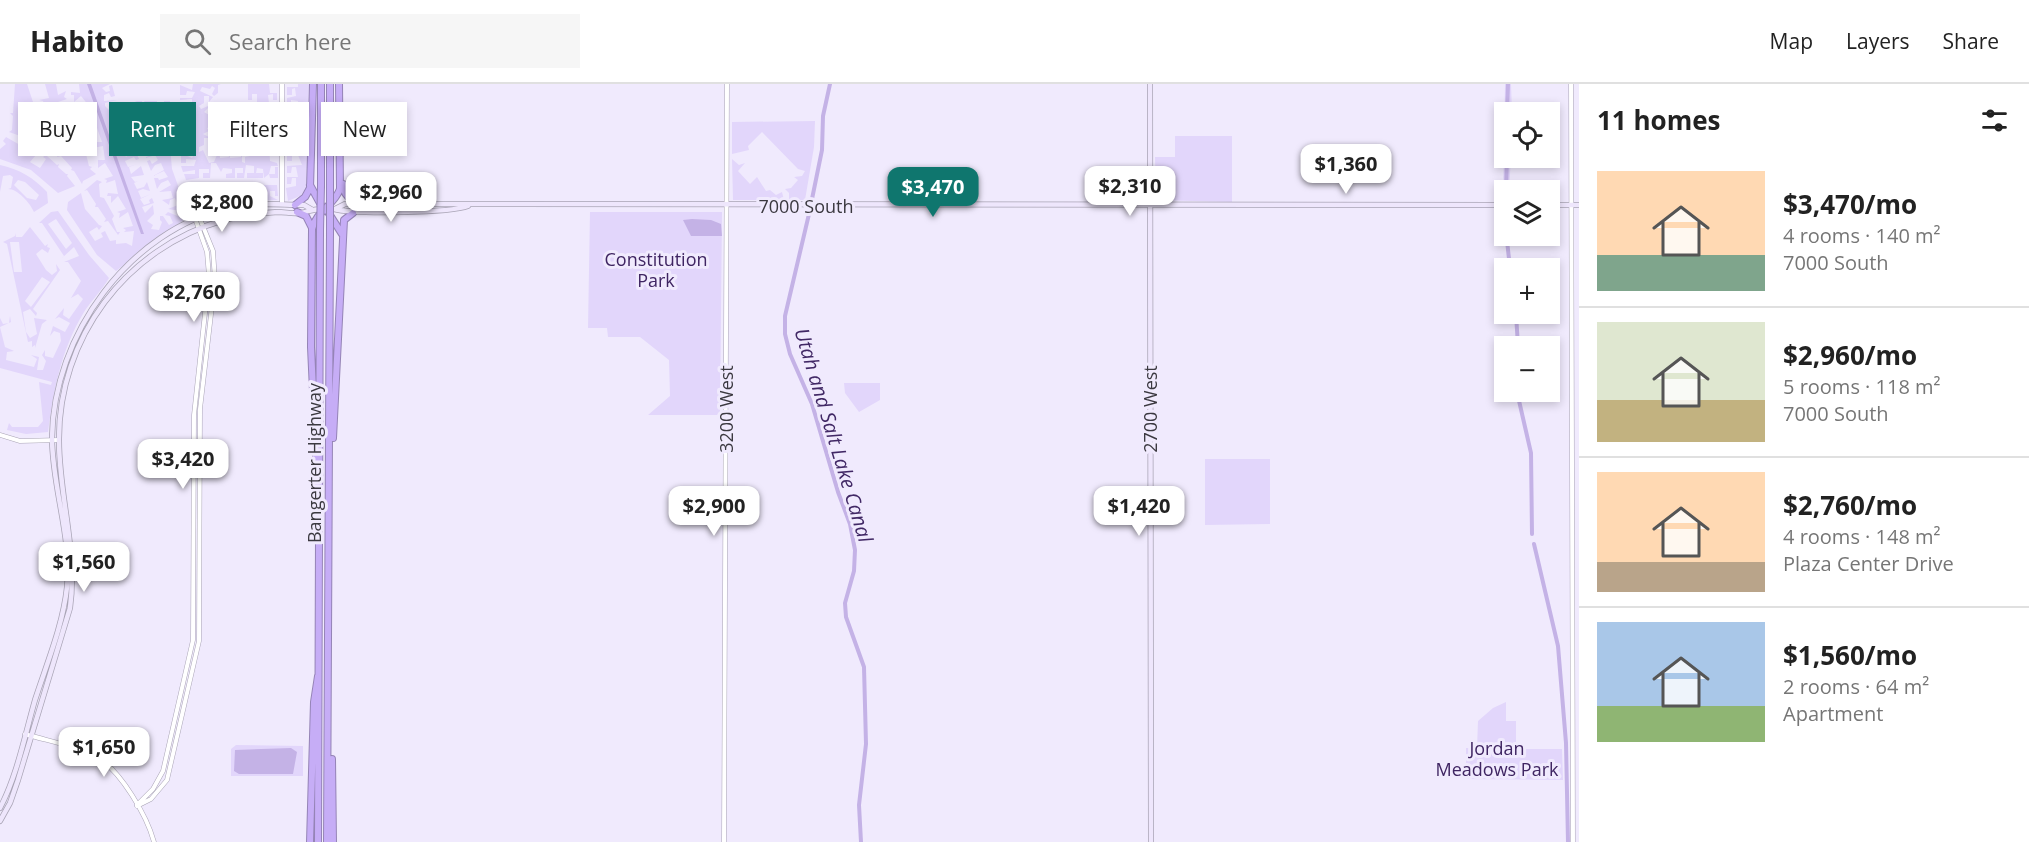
<!DOCTYPE html>
<html lang="en">
<head>
<meta charset="utf-8">
<style>
	:root { --surface:#fff; --page:#f6f6f6; --text:#222; --muted:#767676; --line:#e0e0e0; --accent:#0f766e }
	body { margin:0; font-family:"Open Sans",sans-serif; background:var(--page); color:var(--text); height:100vh; display:flex; flex-direction:column; font-size:22px; white-space:nowrap }
	* { box-sizing:border-box; margin:0 }
	p { font-size:20px; color:var(--muted) }
	.icon { flex:none; width:33px; height:33px; fill:none; stroke:currentColor; stroke-width:2; stroke-linecap:round; stroke-linejoin:round }
	.map { position:relative; flex:1; overflow:hidden }
	.side { display:flex; flex-direction:column; background:var(--surface); width:450px }
	.side>* { flex:none }
	.guide { position:absolute; left:18px; top:18px; width:570px; height:54px; display:flex; gap:12px }
	.controls { position:absolute; left:1494px; top:18px; display:grid; gap:12px }
	.controls a { display:grid; place-items:center; width:66px; height:66px; border-radius:0px; background:var(--surface); box-shadow:0 3px 9px #0003; font-size:30px }
	.price { position:absolute; translate:-50% -51px; padding:0 14px; border-radius:12px; background:#fff; color:#222; font-size:20px; line-height:39px; filter:drop-shadow(0 2px 3px #0008) }
	.price::after { content:''; position:absolute; left:50%; top:36px; width:18px; height:14px; margin-left:-9px; background:inherit; clip-path:polygon(0 0,100% 0,50% 100%) }
	.price.active { background:var(--accent); color:#fff }
	ul { padding:0; list-style:none }
	li { display:flex; align-items:center; gap:18px; height:150px; padding:0 18px }
	li+li { border-top:2px solid var(--line) }
	li span { display:grid; place-items:center; flex:none; width:168px; height:120px; border-radius:0px; color:#555 }
	li>.icon { margin-inline-start:auto }
	span .icon { width:72px; height:72px; fill:#fffc; stroke-width:1 }
	li b { font-size:26px }
	h2 { display:flex; justify-content:space-between; align-items:center; height:72px; padding:0 18px; font-size:26px }
	.chip { padding:0 21px; border-radius:0px; background:var(--surface); box-shadow:0 3px 9px #0003; font-size:21px; line-height:54px }
	.chip.active { background:var(--accent); color:#fff }
	header { display:flex; align-items:center; gap:36px; box-sizing:border-box; height:84px; padding:0 30px; background:var(--surface); border-bottom:2px solid var(--line) }
	header strong { font-size:28px }
	nav { display:flex; gap:33px; margin-inline-start:auto; font-size:21px }
	.search { width:420px; height:54px; background:var(--page); display:flex; align-items:center; gap:15px; box-sizing:border-box; padding:0 21px; border-radius:0px; color:var(--muted); font-size:22px }
	main { display:flex; flex:1; min-height:0 }
	.map>svg:first-child { display:block }
</style>
</head>
<body>
<header>
<strong>Habito</strong>
<div class="search"><svg class="icon" aria-label="search" viewBox="0 0 24 24"><circle cx="10" cy="10" r="6"/><path d="M15 15l6 6"/></svg>Search here</div>
<nav><a>Map</a><a>Layers</a><a>Share</a></nav>
</header>
<main>
<div class="map">
<svg width="1579" height="758" viewBox="0 0 1579 758">
	<rect width="100%" height="100%" fill="#f0eafd"/>
	<path fill="#e2d6fb" fill-rule="evenodd" d="M15,0H27L37,30H41L38,32L41,43L45,44L43,60L9,48L12,46L13,32L10,29H13Z
		M45,0H56L58,11L66,7L64,13L67,15L58,18L66,31L73,24L71,27L74,31L77,30L78,37L76,38L75,34L66,36V39L63,40L62,36L53,37V42L48,41L50,38L44,29L47,28L43,17L39,16L49,14Z
		M79,0H110L102,4L106,8L110,7L109,2L112,1L115,12L111,13L109,9L104,11V17L117,16L105,19V22L109,26L118,18L120,25L109,27L110,32L123,31L113,35L111,38L115,42L120,40L119,36L124,34L127,43L120,41L114,46L117,50L128,46L117,51L120,57L129,50L132,59H121V64L134,62L123,68L126,73L135,66L139,75L136,76L134,73L125,77L128,83L137,80L129,83L131,90L141,82L144,91L131,93L135,98L138,97L134,99L137,105L144,103L147,98L150,107L143,105L138,107L141,114L151,110L140,115L144,121L150,119L149,116L152,114L154,119L142,123L145,129L153,121L154,130L147,137L153,141L151,145L159,146L162,138L160,136V132H163L169,141L173,139L170,132L165,131L168,128L180,133L181,127L168,125L178,121L175,114L170,116L169,121L162,116L173,114L171,107L159,108L171,101L168,96L161,99L157,105L154,94H158L159,96L168,93L164,87L153,92L164,86L161,79L155,81L151,87L147,77L150,76L152,80L158,76L155,71L146,74V73L158,69L154,62L148,65L149,68L145,70L144,64L153,61L170,62L172,85L189,132L116,187L97,171L67,126L68,118L81,109L85,125L99,141L102,142L99,146L97,143L89,148L95,157L103,153L101,149L105,147L110,157L116,156V160L126,159L132,162L134,147L124,148L126,146L123,144L133,142L128,128L119,134L120,129L117,128L126,125L118,112L111,119V112H107L108,109L118,110L115,96L106,99L107,96L104,95L113,92L105,79L98,84V76H105L103,62L93,64L92,58H102L97,44L88,49L89,44L86,43L96,41L91,27L82,32L84,29L80,27H85L89,22L81,12L74,18V11H71V8L80,9Z
		M193,0H221L218,1V9L214,12L212,10L215,4L212,2L210,5L202,3L200,7L213,13L209,18V12H204V19L199,22L201,25L213,20L216,24L214,26L209,23L204,28L211,32L208,37H215L217,25L219,33L227,32V28L221,27V25L227,21L240,22V32L238,26H233L234,44H240V54L231,55V51L237,50V45L228,46V55L221,51V48L227,47L224,41L216,43L218,51L214,53L211,50L216,47L213,43L207,44L209,47L203,50L213,55L210,60L208,54H204V61L199,63V68L203,66L209,79L214,78L219,66L220,74L229,73L228,69L222,70L221,66L229,62L230,74L241,73V67L234,66V62H242V78L245,79V73L254,71V67L246,66V62H256V71H264L265,67L258,66V62H269L270,77L277,79L278,82H271L269,90H275V83H278V94H270L269,90L264,94L263,85L257,84L256,89H263V94H247V89H254V82L246,81L244,94H237V89H243V84H235V94H226V90L232,89V85L223,84L221,88L216,79H211L210,94H203V89H209V85H199V94L186,96L184,90H195V86L183,88L181,82H194L196,76L186,75V79H181V69L192,74L195,68L181,65H192L195,58H185V62H180V53L190,56L193,52L191,49L180,50L193,47L192,41L180,43V35L192,39L193,25L185,24L181,27L180,18L192,23V15L180,16V14H192L195,8L187,7L186,11H180V1L192,6Z
		M248,0H269L270,9H277V16H273V10L268,11L269,19H277V28L273,27V21H268L267,30L264,31H277V39L274,38V33H270L269,39L266,40H277V55H268V52L274,51L270,42L253,47V51L259,52V55L248,54V42H256L259,38L255,31L251,39H248V24H252L253,30H258L262,21L253,20H257V10H252V16H248Z
		M298,0H309L306,104L300,112L288,117L286,104L296,102V94H292L291,100H287V93H298L296,83H292L291,89H287V82L302,81L298,71L292,72V77H287V70H295L298,63L292,60L291,66L287,67V59H295L299,54L296,50H292V55H287V48L297,46V38H291V44H287V26H297L298,17L291,16V22H287V14L296,12L295,4L292,5V11H287V3H298Z
		M1505,0H1511L1512,28H1504V74H1511L1509,106H1504L1503,115Z
		M137,17H142L144,28L151,26L150,19H145L144,17H157V22H153V28L160,27L161,20V28H168V20H164V17H170L171,52L164,53V50L168,49V42L161,41V53L156,41L152,43L156,53L139,55L138,50H141L142,54L149,52L148,45L137,48L136,46L147,44L145,36L135,43L131,32L136,35L142,32L140,27L130,29L140,24L137,18L131,20L129,25L127,21Z
		M815,37L814,63L805,116H789V109L785,105L791,104L798,96L794,93L802,92L805,87L798,85L762,48L748,62L749,66L732,70V38Z
		M79,42L82,44L80,46L89,82L92,83L90,85L96,90L83,97L82,100L74,87L71,86L72,84L61,72L57,73L58,70L48,64L50,46L60,47L64,44L68,46L78,45Z
		M1175,52H1232V118L1156,116L1155,73H1175Z
		M6,53L20,61L24,59L25,62L41,65L30,78L40,84L46,75L43,73L48,69L47,72L57,81L59,80L58,83L66,90H68L67,92L75,102L58,109L31,86L0,75V65L6,60L3,57Z
		M732,75L739,81L745,79L738,87L750,100L757,93L766,107L770,106L776,111L782,108L784,116H733Z
		M0,81C19,85 34,94 47,108L48,119L34,128C30,119 18,105 8,105L11,104L13,93L10,91L3,92L0,108ZM18,96L25,98L39,111L36,116L27,114L14,101Z
		M97,96L102,98L99,100L100,113L104,114L114,132L112,135L117,148H120L118,151L108,137L104,138L106,135L98,123H95L96,120L87,106L84,107Z
		M200,101V117L204,116L203,110H209V106L203,105L202,101H211V111L221,110V106H214V101H222L223,111L232,110L231,106L225,105V101H235V109L239,112L243,106L236,105V101H244V111L254,112V106L248,104L247,101H255V110L261,112L265,110V106L259,105V101H277L278,112H275V107H270V112L278,116L227,117V121L203,128L199,126L191,106Z
		M58,127L89,171L109,194C102,206 92,216 84,228C61,266 54,305 48,348L26,350L7,346L9,339L12,343H38L43,337L39,298L51,301L52,298L0,284V234L3,240L9,239L10,232L11,238L0,243L5,263L14,267L7,268L6,276L34,283L37,275L31,271L39,273L37,286H43L46,277L42,271L45,266V272L53,274L61,257L60,249L54,247L50,252L53,242L65,248L70,239L59,233L55,235L64,224L63,231L69,235L83,215L78,210L71,214L81,197L68,178H64L79,172L74,163L62,174L64,172L42,139H39L51,128ZM56,135L72,159L66,165L48,140Z
		M590,128H722L720,331H648L670,312L669,276L640,253H608L607,244H588Z
		M30,143L45,162L48,160L47,163L50,164L48,169L42,165L36,170L46,186L52,191L57,187L56,180L60,186L33,225L37,229L36,232L30,225L23,228L26,248L30,254L37,250L34,234L47,236L42,240L35,264V261L32,263V257L28,258L7,160L3,158L15,152V149L16,153H22ZM10,158H19L22,188H14ZM42,193L50,198L31,223L25,217Z
		M844,299H880V316L859,328L845,309Z
		M1205,375H1270V440L1205,441Z
		M1506,618V637H1516V665H1562L1563,696L1466,695V664H1477L1478,637L1493,624Z
		M236,661L303,662V692H231V665Z"/>
	<path fill="#c4b2e6" d="M87,0H91L144,150H141Z
		M692,135L711,136L721,140L722,152H691L683,136Z
		M291,664L297,668L293,690H239L234,687L235,666Z"/>
	<g fill="none" stroke-linecap="round" stroke-linejoin="round">
		<path stroke="#c4b2e6" stroke-width="4" d="M1507,28L1508,0
			M1506,106L1507,74
			M812,115L822,66L823,32L830,0
			M1504,129L1510,184
			M809,130L785,232V250L790,270L812,320L838,408L850,440L855,466L854,487L845,519L846,533L864,583L866,660L859,721L861,758
			M1516,230L1518,262
			M1517,308L1531,369L1532,450
			M1534,460L1558,562L1566,659L1568,758"/>
		<g stroke="#a9a4b5" stroke-width="5">
			<path id="tertiary" d="M282,0V120
				M1571,0L1573,758
				M0,351L20,357L59,356
				M25,650C48,657 76,662 97,673C121,687 147,732 154,758
				M137,721L153,705L163,687L193,556L194,331L209,192L207,168L196,137
				M137,722L151,715L167,696L199,557L200,325L215,196L213,167L200,135
				M724,758L727,0"/>
		</g>
		<g stroke="#a9a4b5" stroke-width="6">
			<path id="secondary" d="M1150,0L1151,758
				M379,120L1504,121
				M1550,121H1579
				M334,125C353,130 450,129 468,122
				M335,125L345,120H362
				M0,724C17,692 25,651 35,616C47,579 63,541 67,503C72,453 52,403 52,354C53,251 129,146 231,123C254,118 280,121 304,121L311,125
				M0,737L10,719L18,696L70,524C78,467 59,413 59,357C58,254 126,164 224,136C241,131 260,129 278,128C286,128 297,131 305,128C312,126 315,125 322,125"/>
		</g>
		<g stroke="#9584b6" stroke-width="8">
			<path id="motorway" d="M330,0V103
				M343,100C344,122 366,117 382,120
				M310,101L321,121
				M321,102V0
				M295,121L305,113L310,104L313,0
				M297,128L306,132L312,144
				M328,128L342,150
				M333,354L344,136L353,129
				M317,394L311,263L312,145C316,127 334,122 340,105L339,0
				M332,675L333,758
				M310,758L314,618L318,592
				M318,758L320,146
				M327,758L330,147"/>
		</g>
		<use href="#tertiary" stroke="#fff" stroke-width="4"/>
		<use href="#secondary" stroke="#eee6fc" stroke-width="4.5"/>
		<use href="#motorway" stroke="#c6adf6" stroke-width="6"/>
		<g stroke="#9584b6" stroke-width="8" stroke-linecap="butt">
			<path id="motorway-bridge" d="M320,146L321,102
				M330,147V103"/>
		</g>
		<use href="#motorway-bridge" stroke="#c6adf6" stroke-width="6"/>
	</g>
	<g text-anchor="middle" dominant-baseline="central" stroke-width="6" stroke-linejoin="round" paint-order="stroke">
		<g font-size="18" fill="#3b3940" stroke="#f0eafd">
			<text x="806" y="122">7000 South</text>
			<text transform="translate(726 325) rotate(-90)">3200 West</text>
			<text transform="translate(1150 325) rotate(-90)">2700 West</text>
			<text transform="translate(314 379) rotate(-90)">Bangerter Highway</text>
		</g>
		<g font-size="18" fill="#3f2562" stroke="#f0eafd">
			<text x="656" y="175">Constitution<tspan x="656" dy="21">Park</tspan></text>
			<text x="1497" y="664">Jordan<tspan x="1497" dy="21">Meadows Park</tspan></text>
		</g>
		<g font-size="20" font-style="italic" fill="#412865" stroke="#f0eafd">
			<text transform="translate(834 351) rotate(73)">Utah and Salt Lake Canal</text>
		</g>
	</g>
</svg>
<div class="controls">
<a><svg class="icon" aria-label="locate" viewBox="0 0 24 24"><circle cx="12" cy="12" r="6"/><path d="M12 2v4M12 18v4M2 12h4M18 12h4"/></svg></a>
<a><svg class="icon" aria-label="layers" viewBox="0 0 24 24"><path d="M12 4l9 5-9 5-9-5zM3 14l9 5 9-5"/></svg></a>
<a>+</a>
<a>−</a>
</div>
<b class="price" style="left:1346px;top:111px">$1,360</b>
<b class="price" style="left:1130px;top:133px">$2,310</b>
<b class="price active" style="left:933px;top:134px">$3,470</b>
<b class="price" style="left:391px;top:139px">$2,960</b>
<b class="price" style="left:222px;top:149px">$2,800</b>
<b class="price" style="left:194px;top:239px">$2,760</b>
<b class="price" style="left:183px;top:406px">$3,420</b>
<b class="price" style="left:714px;top:453px">$2,900</b>
<b class="price" style="left:1139px;top:453px">$1,420</b>
<b class="price" style="left:84px;top:509px">$1,560</b>
<b class="price" style="left:104px;top:694px">$1,650</b>
<div class="guide">
<a class="chip">Buy</a>
<a class="chip active">Rent</a>
<a class="chip">Filters</a>
<a class="chip">New</a>
</div>
</div>
<section class="side">
<h2>11 homes<svg class="icon" aria-label="filters" viewBox="0 0 24 24"><path d="M4 7h16M4 17h16"/><circle cx="9" cy="7" r="2"/><circle cx="15" cy="17" r="2"/></svg></h2>
<ul>
<li><span style="background:linear-gradient(#ffd9b3 70%,#7fa58c 0)"><svg class="icon" aria-label="home" viewBox="0 0 24 24"><path d="M3 11l9-7 9 7M6 9v11h12V9"/></svg></span><div><b>$3,470/mo</b><p>4 rooms · 140 m²</p><p>7000 South</p></div></li>
<li><span style="background:linear-gradient(#dfe7d0 65%,#c2b280 0)"><svg class="icon" aria-label="home" viewBox="0 0 24 24"><path d="M3 11l9-7 9 7M6 9v11h12V9"/></svg></span><div><b>$2,960/mo</b><p>5 rooms · 118 m²</p><p>7000 South</p></div></li>
<li><span style="background:linear-gradient(#ffd9b3 75%,#b9a48a 0)"><svg class="icon" aria-label="home" viewBox="0 0 24 24"><path d="M3 11l9-7 9 7M6 9v11h12V9"/></svg></span><div><b>$2,760/mo</b><p>4 rooms · 148 m²</p><p>Plaza Center Drive</p></div></li>
<li><span style="background:linear-gradient(#a9c7e8 70%,#8fb573 0)"><svg class="icon" aria-label="home" viewBox="0 0 24 24"><path d="M3 11l9-7 9 7M6 9v11h12V9"/></svg></span><div><b>$1,560/mo</b><p>2 rooms · 64 m²</p><p>Apartment</p></div></li>
</ul>
</section>
</main>
</body>
</html>
